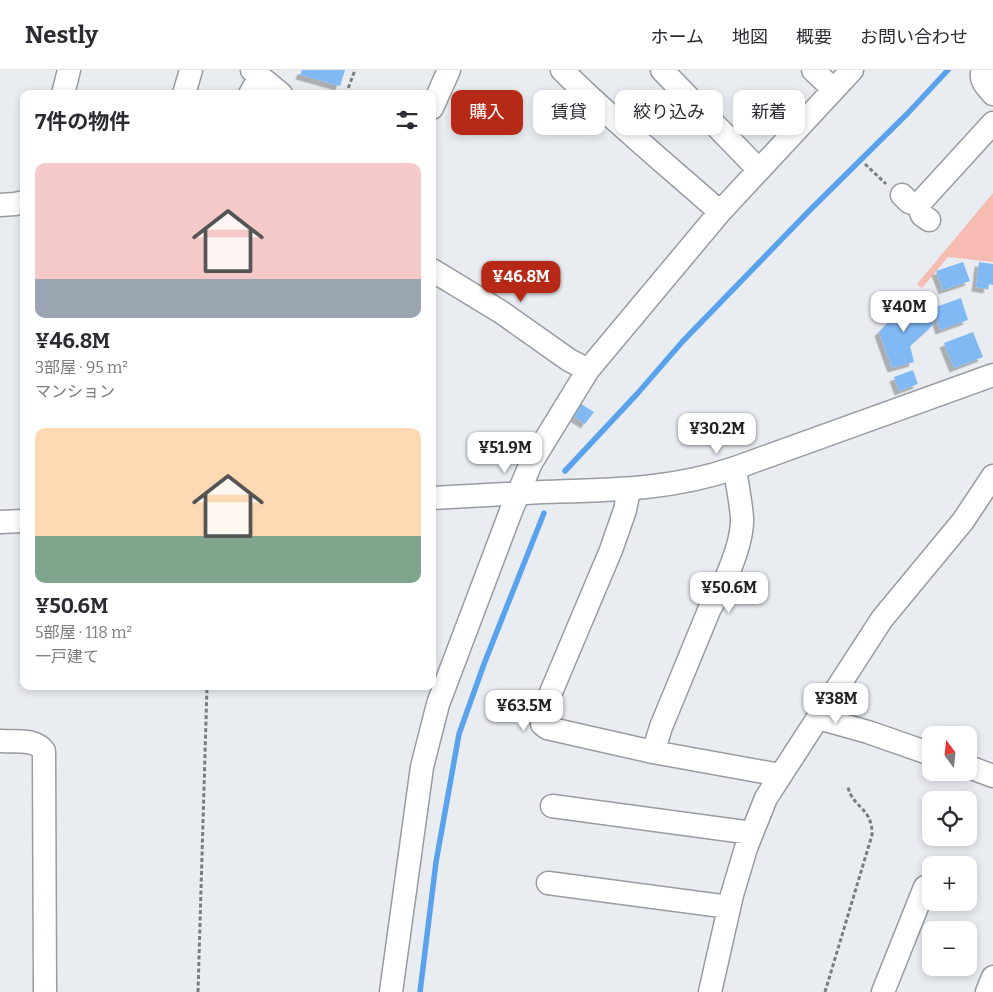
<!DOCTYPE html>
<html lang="ja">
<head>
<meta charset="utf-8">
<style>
	:root { --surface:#fff; --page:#f2f2f3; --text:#2b2b33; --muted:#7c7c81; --line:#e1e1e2; --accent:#b62916 }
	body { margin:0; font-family:Bitter,"Noto Sans JP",serif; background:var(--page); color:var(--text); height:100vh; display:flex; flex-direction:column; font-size:19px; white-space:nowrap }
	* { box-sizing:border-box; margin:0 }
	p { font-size:16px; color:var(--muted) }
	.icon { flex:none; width:28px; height:28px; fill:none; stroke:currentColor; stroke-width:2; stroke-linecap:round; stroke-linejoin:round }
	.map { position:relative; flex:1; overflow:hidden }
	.panel { position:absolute; left:20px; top:20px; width:416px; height:600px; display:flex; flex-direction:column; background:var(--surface); border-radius:10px; box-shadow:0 2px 8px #0003 }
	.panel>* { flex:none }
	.banner { position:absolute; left:451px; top:20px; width:466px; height:45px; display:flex; gap:10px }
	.needle { width:32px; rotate:345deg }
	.tools { position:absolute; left:922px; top:656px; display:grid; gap:10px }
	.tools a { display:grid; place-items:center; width:55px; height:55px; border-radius:10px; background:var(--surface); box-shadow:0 2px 8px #0003; font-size:25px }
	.price { position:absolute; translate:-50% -42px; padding:0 11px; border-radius:10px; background:#fff; color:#222; font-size:16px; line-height:32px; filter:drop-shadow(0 1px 2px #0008) }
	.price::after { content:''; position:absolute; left:50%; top:30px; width:15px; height:11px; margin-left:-8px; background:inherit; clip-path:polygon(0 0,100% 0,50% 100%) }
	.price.current { background:var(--accent); color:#fff }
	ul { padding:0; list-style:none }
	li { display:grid; align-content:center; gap:10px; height:265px; padding:0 15px }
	li span { display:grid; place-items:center; height:155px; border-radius:10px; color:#555 }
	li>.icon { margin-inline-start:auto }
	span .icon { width:90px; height:90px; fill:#fffc; stroke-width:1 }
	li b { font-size:21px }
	h2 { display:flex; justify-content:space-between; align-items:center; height:60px; padding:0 15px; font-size:21px }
	.pill { padding:0 18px; border-radius:10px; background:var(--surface); box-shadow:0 2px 8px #0003; font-size:18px; line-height:45px }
	.pill.current { background:var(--accent); color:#fff }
	header { display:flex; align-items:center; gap:30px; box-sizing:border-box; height:70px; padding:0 25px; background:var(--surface); border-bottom:1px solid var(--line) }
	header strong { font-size:24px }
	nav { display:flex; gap:28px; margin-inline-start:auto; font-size:18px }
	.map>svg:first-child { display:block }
</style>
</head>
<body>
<header>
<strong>Nestly</strong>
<nav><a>ホーム</a><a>地図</a><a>概要</a><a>お問い合わせ</a></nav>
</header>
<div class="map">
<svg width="993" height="922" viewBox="0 0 993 922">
	<defs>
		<filter id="shadow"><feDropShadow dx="-4.5" dy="4.5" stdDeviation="0" flood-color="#0004"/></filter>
	</defs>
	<rect width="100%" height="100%" fill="#e9edf2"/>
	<path fill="#f7bcb1" d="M993,123V192L948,187L922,218L917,214Z"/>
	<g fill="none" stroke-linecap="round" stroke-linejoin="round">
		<path stroke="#5aa2eb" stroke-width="5.5" d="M565,401L637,324L683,271L810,140L908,43L948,0
			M420,922L436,792L459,664L484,594L544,443"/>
	</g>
	<path fill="#80b9f4" filter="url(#shadow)" d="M302,0H345L340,16L300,5Z
		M963,192L970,211L943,220L936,201Z
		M979,192L993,194V215L989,214L988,219L976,217Z
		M912,227L934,254L910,276L914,292L892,298L879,262Z
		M961,228L968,250L940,260L933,238Z
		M973,262L983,287L954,298L944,273Z
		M913,300L918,314L899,321L894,307Z
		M581,334L594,342L585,354L573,346Z"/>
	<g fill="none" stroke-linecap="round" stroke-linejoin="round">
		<g stroke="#989ca0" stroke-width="25">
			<path id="minor" d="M252,0L281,24
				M562,0C612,50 667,95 720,142
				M662,0L759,100
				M813,0L833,19
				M983,0C979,10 986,16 993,24
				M63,24L69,0
				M184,24L191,0
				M250,24L260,6
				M432,38L449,0
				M902,125L909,132L918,135L922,145L929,150
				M0,135L15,134L24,132
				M918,135L993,53
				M432,200L501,242L569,290L588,300
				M629,420L625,440L611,480L541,646L542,654L547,658L653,682L780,705
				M432,428C469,426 506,424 543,422C610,420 671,420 735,398L993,305
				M0,452L24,451
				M818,648L868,662L931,684
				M0,671C14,672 35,668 44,681L45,922
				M653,682L661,657L710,538C724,516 743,474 742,448C741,432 737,415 735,398
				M969,697L993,706
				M552,736L752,763
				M548,813L729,837
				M391,922L422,697L438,634L511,441L531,393L588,300L720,142L852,0
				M710,922L732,825L746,778L766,728L882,549L963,451L993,406
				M883,922L925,817
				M987,922L993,907"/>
		</g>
		<path stroke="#7a7d80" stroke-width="3" stroke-dasharray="4 2.5" stroke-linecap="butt" d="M346,24L355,0
			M865,94L886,114
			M198,922L207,616
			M825,922L872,765C873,738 852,737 848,717"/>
		<use href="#minor" stroke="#fff" stroke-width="22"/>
	</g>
</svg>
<div class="tools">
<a><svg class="needle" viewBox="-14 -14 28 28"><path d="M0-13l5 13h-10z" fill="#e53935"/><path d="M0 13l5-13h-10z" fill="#7c7c81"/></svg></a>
<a><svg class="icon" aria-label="locate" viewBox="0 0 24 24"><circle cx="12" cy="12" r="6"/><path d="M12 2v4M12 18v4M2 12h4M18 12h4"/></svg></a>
<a>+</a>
<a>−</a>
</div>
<b class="price current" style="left:521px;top:233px">¥46.8M</b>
<b class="price" style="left:904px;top:263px">¥40M</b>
<b class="price" style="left:717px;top:385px">¥30.2M</b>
<b class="price" style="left:505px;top:404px">¥51.9M</b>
<b class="price" style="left:729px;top:544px">¥50.6M</b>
<b class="price" style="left:836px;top:655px">¥38M</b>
<b class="price" style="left:524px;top:662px">¥63.5M</b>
<div class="banner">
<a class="pill current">購入</a>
<a class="pill">賃貸</a>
<a class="pill">絞り込み</a>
<a class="pill">新着</a>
</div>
<section class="panel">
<h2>7件の物件<svg class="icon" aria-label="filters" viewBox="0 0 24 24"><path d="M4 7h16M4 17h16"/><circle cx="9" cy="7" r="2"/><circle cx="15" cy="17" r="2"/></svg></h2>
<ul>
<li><span style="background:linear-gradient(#f6c9c9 75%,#9aa5b1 0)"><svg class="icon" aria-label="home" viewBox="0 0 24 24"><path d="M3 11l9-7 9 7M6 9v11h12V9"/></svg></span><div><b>¥46.8M</b><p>3部屋 · 95 m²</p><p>マンション</p></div></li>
<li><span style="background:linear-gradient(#ffd9b3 70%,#7fa58c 0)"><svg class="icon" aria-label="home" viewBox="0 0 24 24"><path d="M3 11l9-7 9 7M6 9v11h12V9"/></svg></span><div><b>¥50.6M</b><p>5部屋 · 118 m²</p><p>一戸建て</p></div></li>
</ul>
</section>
</div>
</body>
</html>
